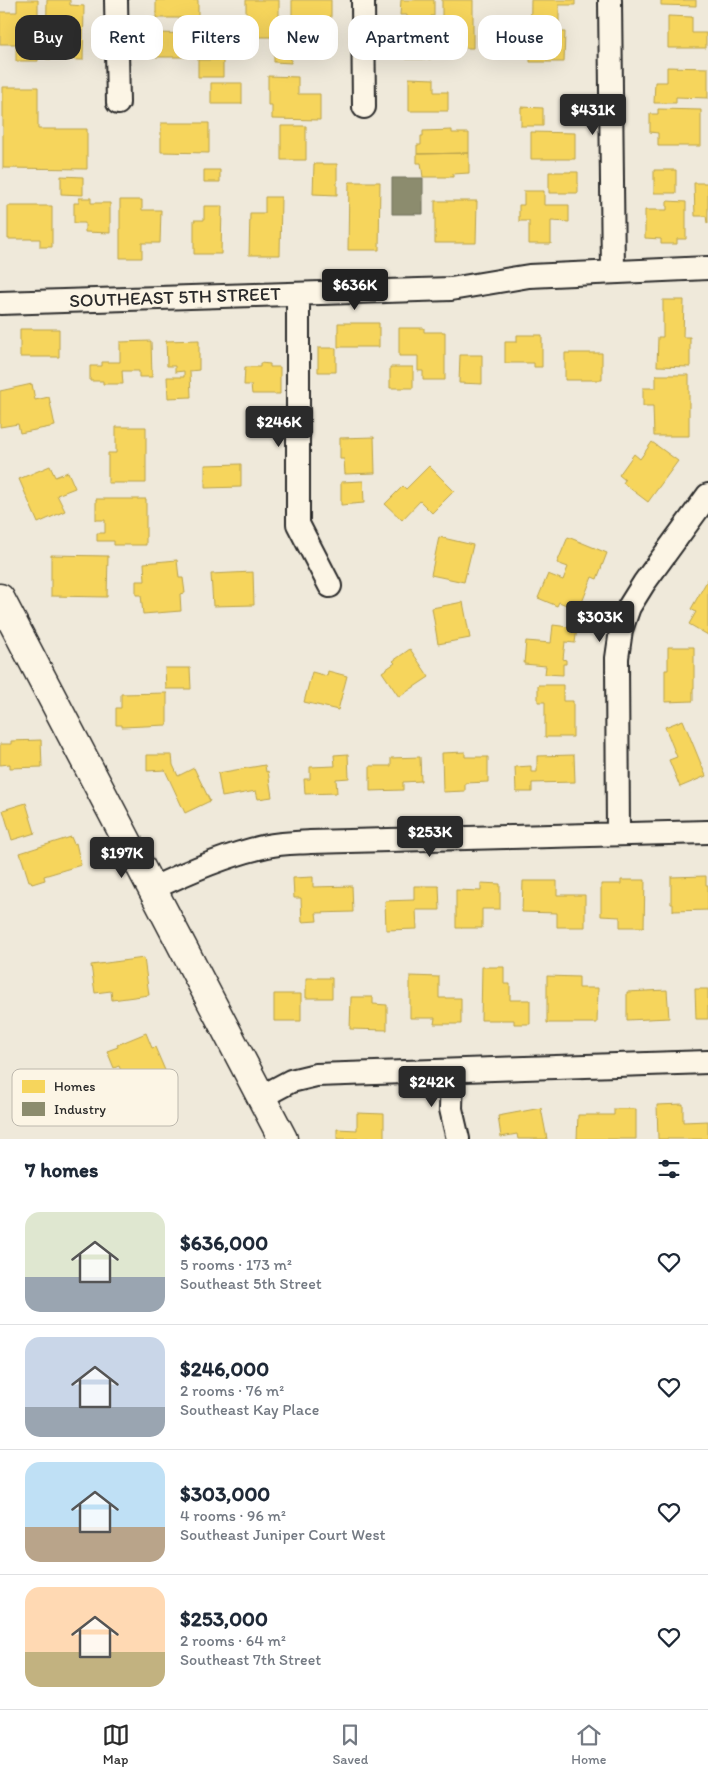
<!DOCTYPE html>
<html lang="en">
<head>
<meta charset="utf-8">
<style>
	:root { --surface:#fff; --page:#f6f6f7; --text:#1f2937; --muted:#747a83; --line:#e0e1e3; --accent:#2b2b2b }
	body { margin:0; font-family:Itim,sans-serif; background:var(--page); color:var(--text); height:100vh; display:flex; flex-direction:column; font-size:19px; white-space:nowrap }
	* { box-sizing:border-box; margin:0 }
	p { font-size:16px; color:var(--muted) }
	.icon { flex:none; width:28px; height:28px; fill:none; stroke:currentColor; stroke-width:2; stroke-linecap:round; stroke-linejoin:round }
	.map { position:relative; height:1139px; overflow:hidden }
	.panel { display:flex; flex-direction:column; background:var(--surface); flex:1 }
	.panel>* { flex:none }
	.guide { position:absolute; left:15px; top:15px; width:679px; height:45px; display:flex; gap:10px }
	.price { position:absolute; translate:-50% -42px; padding:0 11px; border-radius:5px; background:var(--accent); color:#fff; font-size:16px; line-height:32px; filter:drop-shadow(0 1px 2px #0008) }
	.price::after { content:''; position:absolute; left:50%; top:30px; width:15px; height:11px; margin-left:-8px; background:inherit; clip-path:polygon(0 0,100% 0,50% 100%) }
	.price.current { background:#222; color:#fff }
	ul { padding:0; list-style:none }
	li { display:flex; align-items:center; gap:15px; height:125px; padding:0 25px }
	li+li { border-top:1px solid var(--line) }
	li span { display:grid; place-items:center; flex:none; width:140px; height:100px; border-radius:15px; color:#555 }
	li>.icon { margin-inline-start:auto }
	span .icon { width:60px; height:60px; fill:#fffc; stroke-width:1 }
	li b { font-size:21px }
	h2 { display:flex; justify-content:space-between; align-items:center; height:60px; padding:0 25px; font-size:21px }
	.pill { padding:0 18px; border-radius:15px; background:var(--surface); box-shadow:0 5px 20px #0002; font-size:18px; line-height:45px }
	.pill.current { background:var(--accent); color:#fff }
	.tab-bar { display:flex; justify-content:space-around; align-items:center; height:70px; border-top:1px solid var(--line); background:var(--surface); font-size:14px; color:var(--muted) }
	.tab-bar a { display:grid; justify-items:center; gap:2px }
	.tab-bar .current { color:var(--accent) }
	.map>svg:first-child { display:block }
</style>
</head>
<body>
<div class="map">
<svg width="708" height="1139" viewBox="0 0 708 1139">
	<rect width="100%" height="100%" fill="#efe9da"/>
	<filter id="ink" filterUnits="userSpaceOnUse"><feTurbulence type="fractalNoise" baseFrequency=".02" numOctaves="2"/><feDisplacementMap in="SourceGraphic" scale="10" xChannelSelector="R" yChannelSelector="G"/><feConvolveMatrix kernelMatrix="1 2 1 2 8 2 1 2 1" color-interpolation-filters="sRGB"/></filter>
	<g filter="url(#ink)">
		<path fill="#f6d55c" stroke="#b9a24d" d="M17,0H38V61H16V44H0V12H17Z
			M47,0H70V5L84,6L83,60L46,59Z
			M156,0H198V18H156Z
			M246,0H279V37H246Z
			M292,0H331V19H292Z
			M401,0H434V16H431V59H406L407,15H400Z
			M442,0H473V48H442Z
			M531,0H575V5H559V32H565L564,62H530Z
			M661,0H696V6L661,5Z
			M668,16L692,17V33H706V48H668Z
			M157,33L198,34V57H156Z
			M274,42H291V63L274,62Z
			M198,60H223V77H198Z
			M667,67L708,68V98L676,97V103H654L655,82H667Z
			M268,76L298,77V94H320V120L272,119V105H268Z
			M409,78L434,79V92H448V111H409Z
			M211,83H242V104H211Z
			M3,87H38V129H87V169L3,168Z
			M521,107L543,108V126H521Z
			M658,109L701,110V146H658V133L650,132V114H658Z
			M161,123H209V153L161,152Z
			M281,126H306V160H281Z
			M452,130V133H469V153L417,154V145H421V136H423V131Z
			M531,132L575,133V159H531Z
			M469,153V173L453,174V177H423L421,163H417V154Z
			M314,164H337V195L313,194Z
			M204,170H220V182H204Z
			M654,170H676V193H654Z
			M549,172H578V193H549Z
			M61,176L83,177V195L61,194Z
			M349,182H380L379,250H348Z
			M694,183H708V223H707L706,216H695Z
			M524,191H544V205H569V222L551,221V244H529V221H519V205H524Z
			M265,197H281L280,255H249L250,213H265Z
			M79,198H91V203H110V233L85,232V223H74V203H79Z
			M120,200H142V210H161L160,243H142V258H120Z
			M435,201H477L476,243H435Z
			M667,201L686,202V239H677V244H661V239L645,238V210H667Z
			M8,206H52V247H40V239H8Z
			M204,206H222L221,254H194V220H204Z
			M663,300H684L683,337H690V367L657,366L658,337H663Z
			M338,323H379V347H338Z
			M399,328H424V332H445V380H423V371H418V356H399Z
			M20,329H59V357H20Z
			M517,335H542V367H534V363H505V342H517Z
			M199,340V370L190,371L191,397L168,398L167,377H184V371L175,372V366H167L166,341Z
			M151,341L152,377H139V371H122L123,384H103V381H90V366H102V362H120V342Z
			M318,348H336V372H318Z
			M565,353H602V380H565Z
			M460,355H482V384L459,383Z
			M260,363L270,364V367H280V394H252L251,385H244L245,367H260Z
			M390,367H413V388H390Z
			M656,375H689V436H654L653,406H643V388H656Z
			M32,384L35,400L49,397L55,426L20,433L18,424L0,427V391Z
			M116,427H146V483H108V453H116Z
			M374,437L375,473L345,474L344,459H340V438Z
			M652,442L678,461L648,502L623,483L625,480L619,475L634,454L640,459Z
			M241,464V487L205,488V465Z
			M50,466L55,477L68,472L75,488L57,495L65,511L38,523L19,479Z
			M429,466L454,491L432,513L420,501L402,520L385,504L403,486L406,489Z
			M363,481L364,503L341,505V482Z
			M96,499H146V545H114V541H97V533H105V520H96Z
			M439,537L473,545L464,582L431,575Z
			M568,537L607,553L597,579L592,577L579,610L559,602L557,606L538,598L548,574L563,580L568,567L557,563Z
			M51,555L108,556L107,597L51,596Z
			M177,560L179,578H183L185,593L180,594L181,611L143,614L141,595H136V581H145L144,563Z
			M253,572L254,605L213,606L211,574Z
			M708,579V635L689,624L696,612L691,609Z
			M463,602L470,638L438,644L432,608Z
			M553,625L577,628L575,643L565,642L563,659L566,660V664H563V675L545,674L546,666L524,664L526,641L551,643Z
			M668,647H694V688H693V701L665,702V670H668Z
			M410,649L429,677L399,697L382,672L395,663L393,661Z
			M165,668H190L191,689H166Z
			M328,671L347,676L338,710L304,702L312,672L327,676Z
			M538,685H563V701H573V737H545V702H538Z
			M167,693V725L122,727V725H116V708H121V694Z
			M683,720L706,776L680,787L669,760L677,757L665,727Z
			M41,740L42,767L10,768V764L0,765V744H11V741Z
			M465,752V757H488V782L465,783V791L443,792L442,753Z
			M348,754L349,778L336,779L337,793L305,794L304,779H310V767L335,766L334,755Z
			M147,755H172L173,765L178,776L194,768L210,801L185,813L165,770L147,771Z
			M574,755L575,782L532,783V792H516L515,767L531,766V772H537V756Z
			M420,757L421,781L403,782V790L370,791V766H391V758Z
			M265,765L266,772L268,771L272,797L258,799L256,791L222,797L218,773Z
			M26,803L35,833L12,840L3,810Z
			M71,837L74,844L76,843L81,865L44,876L45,880L32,884L31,881H29L20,853Z
			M706,876V885H708V911V910L673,911V904H671V877Z
			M313,877V887L352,886L353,912L316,913L317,921L302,922L301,898H294L293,878Z
			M621,880H645L644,927H620V917L601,916V884H621Z
			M523,881H557V895H585V927H557V913L522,912Z
			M481,883L500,884V909H482V928H456V890L481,891Z
			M414,886H439L440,910H416L417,929L386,930L385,901L414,900Z
			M144,958L149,995L112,1000L111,991L95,993L91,965Z
			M482,967H504V984H510V1000H530V1024H514V1020H481Z
			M410,976L439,977V998H461V1024H434L435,1018H410Z
			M547,976L579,977V988H598L597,1023H547Z
			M306,978H332V998H306Z
			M695,989H708V1019H696Z
			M667,990L669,1018L627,1020V992Z
			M274,994H301V1021H274Z
			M351,997H373V1004L387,1005V1030L350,1029Z
			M146,1033L152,1048L155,1047L167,1075L155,1080L168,1111L142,1122L119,1066L114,1068L107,1051L118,1047L117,1045Z
			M683,1104V1122L708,1121V1139H658L657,1105Z
			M541,1108L547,1139H518L517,1134L501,1137L498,1116Z
			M614,1109H636V1139H577L578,1115H614Z
			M357,1113L384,1114V1138L337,1139V1129L357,1130Z"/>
		<path fill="#8c8c6e" stroke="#6f6f5a" d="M392,178H423V214H392Z"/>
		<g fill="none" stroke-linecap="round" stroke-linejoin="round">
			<g stroke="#2b2b2b" stroke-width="26">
				<path id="street" d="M116,0L118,103
					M363,0L364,107
					M610,0L613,272
					M298,294V524L330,586
					M0,303L451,289L529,276L708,268
					M618,834L617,658L621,630L629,607L644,583L708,495
					M152,889C189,871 226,855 267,846C281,843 296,843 310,842L708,832
					M452,1071L451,1109L458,1139
					M261,1097L291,1081L316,1075L708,1062"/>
			</g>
			<g stroke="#2b2b2b" stroke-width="31">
				<path id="secondary" d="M0,598L283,1139"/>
			</g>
			<use href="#street" stroke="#fcf5e5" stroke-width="22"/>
			<use href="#secondary" stroke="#fcf5e5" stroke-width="28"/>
		</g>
	</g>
	<g text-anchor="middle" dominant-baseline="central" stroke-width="5" stroke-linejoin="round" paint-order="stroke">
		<g font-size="19" fill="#2b2b2b" stroke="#fcf5e5">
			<text transform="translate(175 297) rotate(-2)">SOUTHEAST 5TH STREET</text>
		</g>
	</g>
	<rect x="12" y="1069" width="166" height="57" rx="8" fill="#fcf5e5" stroke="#bdb8ad" stroke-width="1"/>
	<rect x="22" y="1080" width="23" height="13" fill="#f6d55c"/>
	<rect x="22" y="1102" width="23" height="14" fill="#8c8c6e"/>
	<g font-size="14" fill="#2b2b2b">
		<text x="54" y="1091">Homes</text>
		<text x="54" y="1114">Industry</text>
	</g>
</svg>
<b class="price" style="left:593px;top:136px">$431K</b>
<b class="price current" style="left:355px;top:311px">$636K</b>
<b class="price" style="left:279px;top:448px">$246K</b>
<b class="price" style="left:600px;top:643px">$303K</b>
<b class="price" style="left:430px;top:858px">$253K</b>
<b class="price" style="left:122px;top:879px">$197K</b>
<b class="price" style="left:432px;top:1108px">$242K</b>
<div class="guide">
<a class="pill current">Buy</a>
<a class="pill">Rent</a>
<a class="pill">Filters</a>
<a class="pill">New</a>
<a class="pill">Apartment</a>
<a class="pill">House</a>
</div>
</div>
<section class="panel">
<h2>7 homes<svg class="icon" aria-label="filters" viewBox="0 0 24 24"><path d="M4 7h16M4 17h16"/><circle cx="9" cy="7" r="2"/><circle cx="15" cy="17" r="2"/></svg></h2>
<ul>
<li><span style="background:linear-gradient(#dfe7d0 65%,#9aa5b1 0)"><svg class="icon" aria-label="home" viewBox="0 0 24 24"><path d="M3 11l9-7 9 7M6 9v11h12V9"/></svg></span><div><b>$636,000</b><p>5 rooms · 173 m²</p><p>Southeast 5th Street</p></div><svg class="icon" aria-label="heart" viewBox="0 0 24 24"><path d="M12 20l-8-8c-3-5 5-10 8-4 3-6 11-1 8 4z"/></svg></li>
<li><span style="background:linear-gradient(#c9d6e8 70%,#9aa5b1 0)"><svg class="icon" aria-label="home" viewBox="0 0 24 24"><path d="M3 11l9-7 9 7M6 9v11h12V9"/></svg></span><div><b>$246,000</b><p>2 rooms · 76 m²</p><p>Southeast Kay Place</p></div><svg class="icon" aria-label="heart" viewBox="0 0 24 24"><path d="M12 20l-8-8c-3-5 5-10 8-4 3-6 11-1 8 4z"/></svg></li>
<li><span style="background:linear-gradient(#bfe0f5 65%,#b9a48a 0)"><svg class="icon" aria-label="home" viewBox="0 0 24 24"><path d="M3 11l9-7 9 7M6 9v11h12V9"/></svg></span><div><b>$303,000</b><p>4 rooms · 96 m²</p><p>Southeast Juniper Court West</p></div><svg class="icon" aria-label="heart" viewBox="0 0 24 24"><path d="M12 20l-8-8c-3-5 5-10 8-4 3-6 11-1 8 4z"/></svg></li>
<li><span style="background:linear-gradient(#ffd9b3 65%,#c2b280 0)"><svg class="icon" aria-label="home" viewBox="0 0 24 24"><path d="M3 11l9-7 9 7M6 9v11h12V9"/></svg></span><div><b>$253,000</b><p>2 rooms · 64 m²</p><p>Southeast 7th Street</p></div><svg class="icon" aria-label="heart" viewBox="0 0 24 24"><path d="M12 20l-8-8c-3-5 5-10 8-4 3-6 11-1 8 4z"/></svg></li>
</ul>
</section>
<nav class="tab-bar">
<a class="current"><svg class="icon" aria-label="map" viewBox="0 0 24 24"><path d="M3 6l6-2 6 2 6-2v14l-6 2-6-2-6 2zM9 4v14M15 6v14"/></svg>Map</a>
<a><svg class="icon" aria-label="saved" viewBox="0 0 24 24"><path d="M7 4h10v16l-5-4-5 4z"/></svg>Saved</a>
<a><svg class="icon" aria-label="home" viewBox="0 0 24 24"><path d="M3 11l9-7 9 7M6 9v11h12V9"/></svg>Home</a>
</nav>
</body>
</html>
